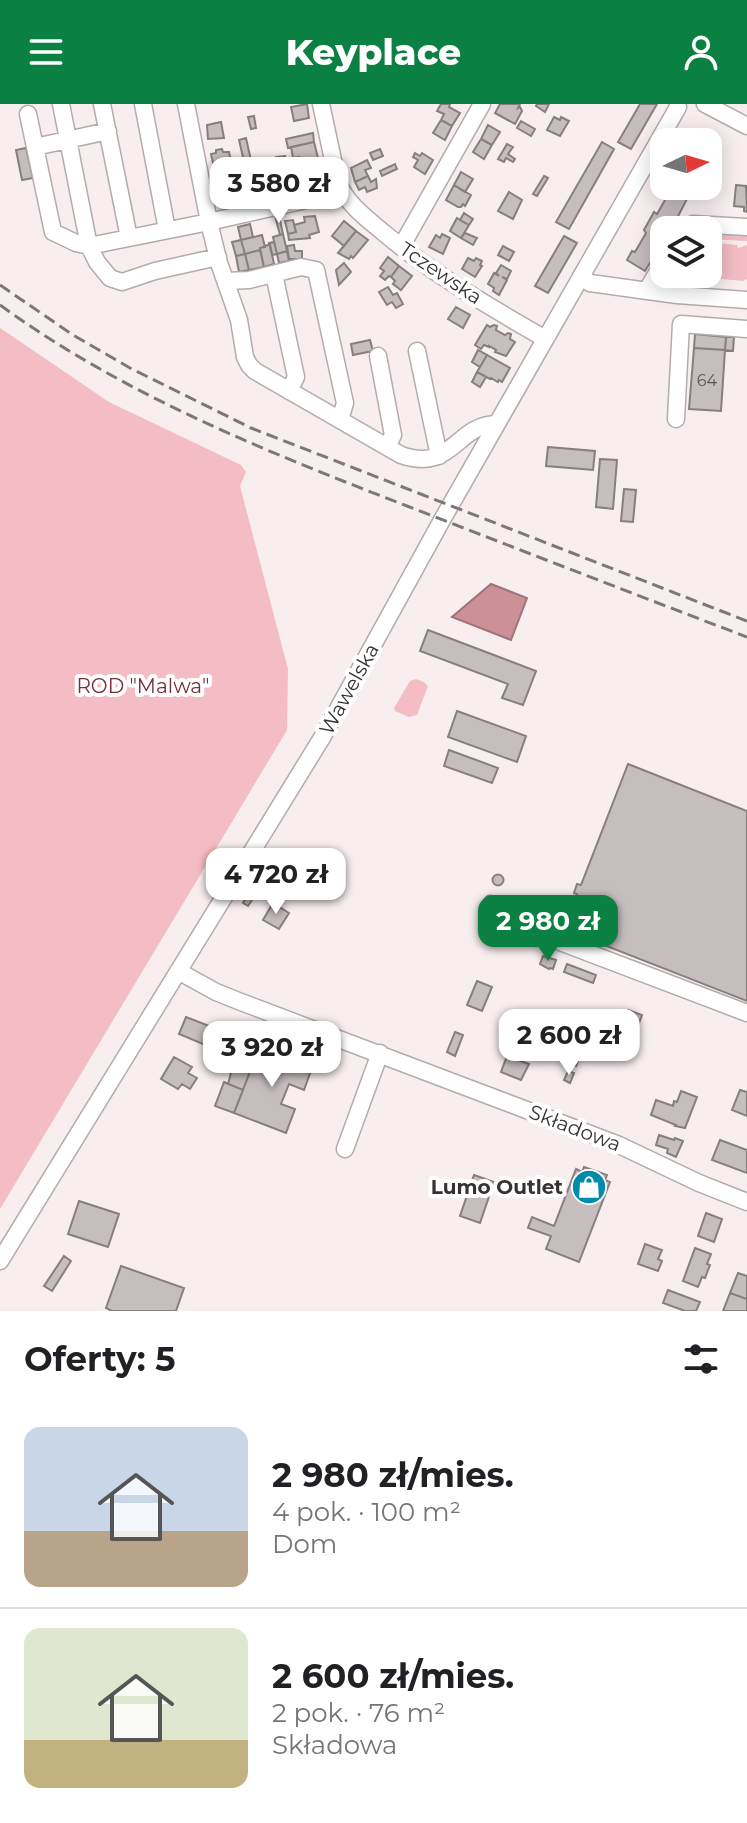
<!DOCTYPE html>
<html lang="pl">
<head>
<meta charset="utf-8">
<style>
	:root { --surface:#fff; --page:#f6f6f6; --text:#202124; --muted:#757577; --line:#e0e0e0; --accent:#0b8043 }
	body { margin:0; font-family:Montserrat,sans-serif; background:var(--page); color:var(--text); height:100vh; display:flex; flex-direction:column; font-size:30px; white-space:nowrap }
	* { box-sizing:border-box; margin:0 }
	p { font-size:26px; color:var(--muted) }
	.icon { flex:none; width:44px; height:44px; fill:none; stroke:currentColor; stroke-width:2; stroke-linecap:round; stroke-linejoin:round }
	.map { position:relative; height:1207px; overflow:hidden }
	.sheet { display:flex; flex-direction:column; background:var(--surface); flex:1 }
	.sheet>* { flex:none }
	.needle { width:52px; rotate:85deg }
	.tools { position:absolute; left:650px; top:24px; display:grid; gap:16px }
	.tools a { display:grid; place-items:center; width:72px; height:72px; border-radius:16px; background:var(--surface); box-shadow:0 4px 20px #0003; font-size:40px }
	.price { position:absolute; translate:-50% -68px; padding:0 18px; border-radius:16px; background:#fff; color:#222; font-size:26px; line-height:52px; filter:drop-shadow(0 2px 4px #0008) }
	.price::after { content:''; position:absolute; left:50%; top:48px; width:24px; height:18px; margin-left:-12px; background:inherit; clip-path:polygon(0 0,100% 0,50% 100%) }
	.price.on { background:var(--accent); color:#fff }
	ul { padding:0; list-style:none }
	li { display:flex; align-items:center; gap:24px; height:200px; padding:0 24px }
	li+li { border-top:2px solid var(--line) }
	li span { display:grid; place-items:center; flex:none; width:224px; height:160px; border-radius:16px; color:#555 }
	li>.icon { margin-inline-start:auto }
	span .icon { width:96px; height:96px; fill:#fffc; stroke-width:1 }
	li b { font-size:34px }
	h2 { display:flex; justify-content:space-between; align-items:center; height:96px; padding:0 24px; font-size:34px }
	header { display:flex; justify-content:space-between; align-items:center; height:104px; padding:0 24px; background:var(--accent); color:#fff; font-size:36px; font-weight:800 }
	.map>svg:first-child { display:block }
</style>
</head>
<body>
<header><svg class="icon" aria-label="menu" viewBox="0 0 24 24"><path d="M4 6h16M4 12h16M4 18h16"/></svg>Keyplace<svg class="icon" aria-label="person" viewBox="0 0 24 24"><circle cx="12" cy="8" r="4"/><path d="M4 21q1-7 8-7t8 7"/></svg></header>
<div class="map">
<svg width="747" height="1207" viewBox="0 0 747 1207">
	<rect width="100%" height="100%" fill="#f8eeef"/>
	<path fill="#f4bdc3" d="M708,126L747,129V137L708,135Z
		M708,138L737,141L738,144L747,141V175L743,177L689,172L690,170H708Z
		M0,224L109,298L241,361L246,368L240,382L288,565L287,626L0,1105Z
		M416,575L424,578L428,582L417,611L409,613L395,607L394,604L410,577Z"/>
	<path fill="#cc9097" stroke="#9f7479" stroke-width="2" d="M491,480L527,494L511,536L452,513Z"/>
	<path fill="#c6bdbe" stroke="#877e7f" stroke-width="2" d="M307,0L309,14L294,17L291,3Z
		M441,0H450L449,3L460,9L452,22L441,16L444,10L437,7Z
		M500,0H520L518,4L520,3L522,7L515,20L495,9Z
		M537,0H549L545,8L536,2Z
		M640,0H657L631,45L618,38Z
		M254,12L256,24L251,25L248,13Z
		M554,13L560,16L561,13L569,17L560,32L547,26Z
		M441,16L452,22L445,36L433,29Z
		M521,17L535,25L531,32L517,24Z
		M221,18L224,34L208,35L207,21Z
		M488,21L500,28L492,41L481,35Z
		M313,29L314,38L288,44L286,35Z
		M246,34L252,61L245,62L239,36Z
		M481,35L492,41L484,55L473,48Z
		M314,38L318,54L300,58L299,53L293,54L291,43Z
		M602,38L614,45L569,125L556,118Z
		M507,40L513,43L508,50L515,55L513,58L506,54L504,58L498,55Z
		M26,44L33,74L22,76L16,46Z
		M222,45L223,48H229L232,63H230V65L215,68L211,50L216,49V46Z
		M380,45L383,52L373,56L370,49Z
		M415,49L420,52L422,49L433,56L425,70L414,63L418,56L413,53Z
		M285,52L288,65L279,67L276,53Z
		M367,56L371,64L365,66L368,72L355,78L351,64Z
		M395,60L397,65L382,72L380,67Z
		M461,68L473,75L465,88L454,81Z
		M708,71L715,76L704,94L691,87L674,120L673,119L668,126H664V134L662,137L663,138L645,167L627,156L632,147L635,148L646,129L644,126L654,108L657,110L669,89L666,88L670,82H708Z
		M368,72L371,78L376,75L377,84L367,88L365,83L359,86L355,78Z
		M544,72L548,74L537,92L533,90Z
		M454,81L471,91L465,102L463,100L461,103H458L446,96Z
		M736,81L746,82L747,108L744,107V103L734,102Z
		M509,88L522,96L513,115L498,107Z
		M464,109L473,115L469,121L460,116Z
		M275,112H279L283,130L280,131Z
		M315,112L319,128L309,131L310,134L289,136L288,130L296,128L294,121L305,118L304,113Z
		M457,114L469,121L461,134L450,127Z
		M293,116L296,128L288,130L285,117Z
		M344,117L356,127L344,142L332,132Z
		M250,120L253,133L241,136L238,123Z
		M356,127L368,136L353,154L351,152L349,155L338,149Z
		M465,129L477,134L473,141L461,134Z
		M283,130L287,147L277,150L273,133Z
		M442,130L450,134L443,150L429,143L436,131L440,134Z
		M262,131L265,143L260,144V146L245,150L241,136Z
		M564,132L577,139L548,189L535,182Z
		M241,136L245,150L236,152L232,138Z
		M274,138L277,150L272,151L269,139Z
		M270,140L274,160L264,163L260,144Z
		M294,141L295,147H302V155H289L287,142Z
		M503,142L514,148L509,157L498,151Z
		M260,146L264,163L249,166L245,150Z
		M287,147L289,157L279,159L277,150Z
		M245,150L249,166L239,168L236,152Z
		M388,153L399,162L391,173L389,172L385,176L380,172L384,167L380,164Z
		M468,154L474,157L476,154L482,157L480,161L482,162L475,173L462,165Z
		M344,159L351,168L339,181L336,166Z
		M501,161L511,167L507,175L502,173L507,176L499,191L493,187L494,184L488,180L494,169L499,172L496,169Z
		M399,162L412,172L401,186L393,180L395,177L391,173Z
		M388,183L393,191L397,189L403,200L396,204L392,198L387,201L379,188Z
		M456,203L470,211L463,224L448,215Z
		M487,221L490,223L494,221L497,222L496,226L505,231L508,229L511,230L510,235L515,238L506,252L495,248L496,246L489,242V243L484,241L481,245L475,241Z
		M695,230L726,233L725,246L694,244Z
		M726,233H734L733,247L725,246Z
		M370,236L373,247L353,251L351,240Z
		M694,244L725,246L721,307L689,305Z
		M478,246L487,251L480,263L472,258Z
		M487,251L510,264L502,278L499,276L498,278L491,274L490,275L477,268Z
		M477,268L486,273L480,283L472,278Z
		M548,343L595,347L593,366L546,362Z
		M600,355L617,356L613,405L596,403Z
		M624,385L636,386L633,418L621,417Z
		M428,526L536,567L523,601L502,594L508,580L420,547Z
		M457,607L526,632L517,658L448,633Z
		M449,646L498,664L492,679L444,662Z
		M628,660L747,707V897L563,825L577,790L574,789L577,780L581,781Z
		M492.5 776a5.5 5.5 0 1 1 11 0a5.5 5.5 0 1 1-11 0Z
		M248,790L254,793L248,802L243,799Z
		M484.5 797a5.5 5.5 0 1 1 11 0a5.5 5.5 0 1 1-11 0Z
		M273,799L289,809L279,825L263,816Z
		M543,852L556,856L553,865L550,864L549,865L540,860Z
		M567,860L596,871L593,879L564,868Z
		M477,877L492,883L482,907L467,901Z
		M576,906L594,913L576,962L566,958L572,944L569,943L573,933L566,931Z
		M628,906L642,911L634,933L624,929L625,927L622,926L624,921L622,920Z
		M186,913L217,925L210,943L179,930Z
		M455,928L463,931L455,952L447,948Z
		M260,942L313,961L304,986L289,980L281,1000L295,1005L286,1029L234,1009Z
		M247,948L256,951L243,986L228,980L231,969Z
		M507,952L529,960L521,976L501,968Z
		M174,953L192,963L188,969L197,974L190,985L182,980L178,985L161,975Z
		M568,967L574,969L570,979L564,976Z
		M224,978L243,986L234,1009L215,1002Z
		M740,986L747,988V1012L732,1006Z
		M681,987L697,993L685,1024L675,1022L676,1021L651,1011L656,996L673,1002L674,997L677,998Z
		M659,1031L674,1036L675,1034L683,1037L676,1053L667,1049L668,1045L656,1041Z
		M720,1036L747,1046V1069L712,1056Z
		M584,1063L607,1071L605,1076L610,1078L579,1158L546,1145L551,1132L528,1124L532,1113L554,1122L576,1065L582,1068Z
		M474,1071L494,1078L480,1119L460,1112Z
		M79,1097L119,1110L108,1143L68,1130Z
		M706,1109L722,1115L714,1138L698,1132Z
		M645,1140L662,1146L658,1155L662,1157L658,1167L638,1160Z
		M695,1144L711,1150L707,1160L710,1161L705,1174L702,1173L698,1183L683,1177Z
		M64,1152L71,1157L52,1187L44,1182Z
		M121,1162L184,1184L176,1207H112L106,1204Z
		M738,1169L747,1172V1195L730,1189Z
		M668,1186L700,1198L696,1207H685L663,1199Z
		M730,1189L747,1195V1207H723Z"/>
	<g fill="none" stroke-linecap="round" stroke-linejoin="round">
		<g stroke="#b4abac" stroke-width="19">
			<path id="minor" d="M61,0L89,142L97,158L110,174L122,178L155,167L218,153
				M102,0L129,134
				M143,0L167,126
				M186,0L209,118L341,88
				M321,0L338,79C348,101 366,114 384,129C434,171 489,202 545,235
				M705,0L747,22
				M28,10L53,128L76,139L89,142L209,118L219,159L239,216L245,253L249,261L255,267L401,351C453,369 456,320 497,320
				M35,43L108,27
				M682,126L693,120L747,123
				M401,143L482,0
				M274,170L296,273L289,287
				M581,173L590,179L677,191L747,196
				M226,177L249,176L301,163L316,166L345,299L340,316
				M647,186L664,157
				M417,247L439,352
				M378,252L393,331L387,343
				M676,315L681,220L747,225
				M505,817L747,909
				M178,867L216,888L241,898L619,1041L699,1079L747,1098
				M345,1045L380,949
				M0,1157L323,632L442,416L678,3"/>
		</g>
		<use href="#minor" stroke="#fff" stroke-width="16"/>
		<path stroke="#7d7777" stroke-width="3" stroke-dasharray="12 6" stroke-linecap="butt" d="M0,181L73,231L130,264L251,324L747,517
			M0,201C124,291 265,347 407,402C520,446 634,490 747,533"/>
	</g>
	<defs>
		<g id="shop-disc" transform="scale(1.8)"><circle r="9.5" fill="#018baa" stroke="#fff"/><path d="M-5-2.5h2.3a2.7 3.5 0 0 1 5.4 0H5L5.5 6h-11ZM-1.5-2.5h3a1.5 2.3 0 0 0-3 0Z" fill="#fff"/></g>
	</defs>
	<g fill-rule="evenodd">
		<use href="#shop-disc" x="589" y="1083"/>
	</g>
	<g text-anchor="middle" dominant-baseline="central" stroke-width="8" stroke-linejoin="round" paint-order="stroke">
		<g font-size="16" fill="#5a5555">
			<text x="707" y="276">64</text>
		</g>
		<g font-size="20" fill="#363232" stroke="#fff">
			<text transform="translate(441 169) rotate(34)">Tczewska</text>
			<text transform="translate(349 585) rotate(-61)">Wawelska</text>
			<text transform="translate(575 1024) rotate(21)">Składowa</text>
		</g>
		<g font-size="20" fill="#772e3c" stroke="#fff">
			<text x="143" y="582">ROD "Malwa"</text>
		</g>
		<g font-size="20" font-weight="bold" fill="#363232" stroke="#fff" text-anchor="end">
			<text x="563" y="1083">Lumo Outlet</text>
		</g>
	</g>
</svg>
<div class="tools">
<a><svg class="needle" viewBox="-14 -14 28 28"><path d="M0-13l5 13h-10z" fill="#e53935"/><path d="M0 13l5-13h-10z" fill="#757577"/></svg></a>
<a><svg class="icon" aria-label="layers" viewBox="0 0 24 24"><path d="M12 4l9 5-9 5-9-5zM3 14l9 5 9-5"/></svg></a>
</div>
<b class="price" style="left:279px;top:121px">3 580 zł</b>
<b class="price" style="left:276px;top:812px">4 720 zł</b>
<b class="price on" style="left:548px;top:859px">2 980 zł</b>
<b class="price" style="left:569px;top:973px">2 600 zł</b>
<b class="price" style="left:272px;top:985px">3 920 zł</b>
</div>
<section class="sheet">
<h2>Oferty: 5<svg class="icon" aria-label="filters" viewBox="0 0 24 24"><path d="M4 7h16M4 17h16"/><circle cx="9" cy="7" r="2"/><circle cx="15" cy="17" r="2"/></svg></h2>
<ul>
<li><span style="background:linear-gradient(#c9d6e8 65%,#b9a48a 0)"><svg class="icon" aria-label="home" viewBox="0 0 24 24"><path d="M3 11l9-7 9 7M6 9v11h12V9"/></svg></span><div><b>2 980 zł/mies.</b><p>4 pok. · 100 m²</p><p>Dom</p></div></li>
<li><span style="background:linear-gradient(#dfe7d0 70%,#c2b280 0)"><svg class="icon" aria-label="home" viewBox="0 0 24 24"><path d="M3 11l9-7 9 7M6 9v11h12V9"/></svg></span><div><b>2 600 zł/mies.</b><p>2 pok. · 76 m²</p><p>Składowa</p></div></li>
</ul>
</section>
</body>
</html>
